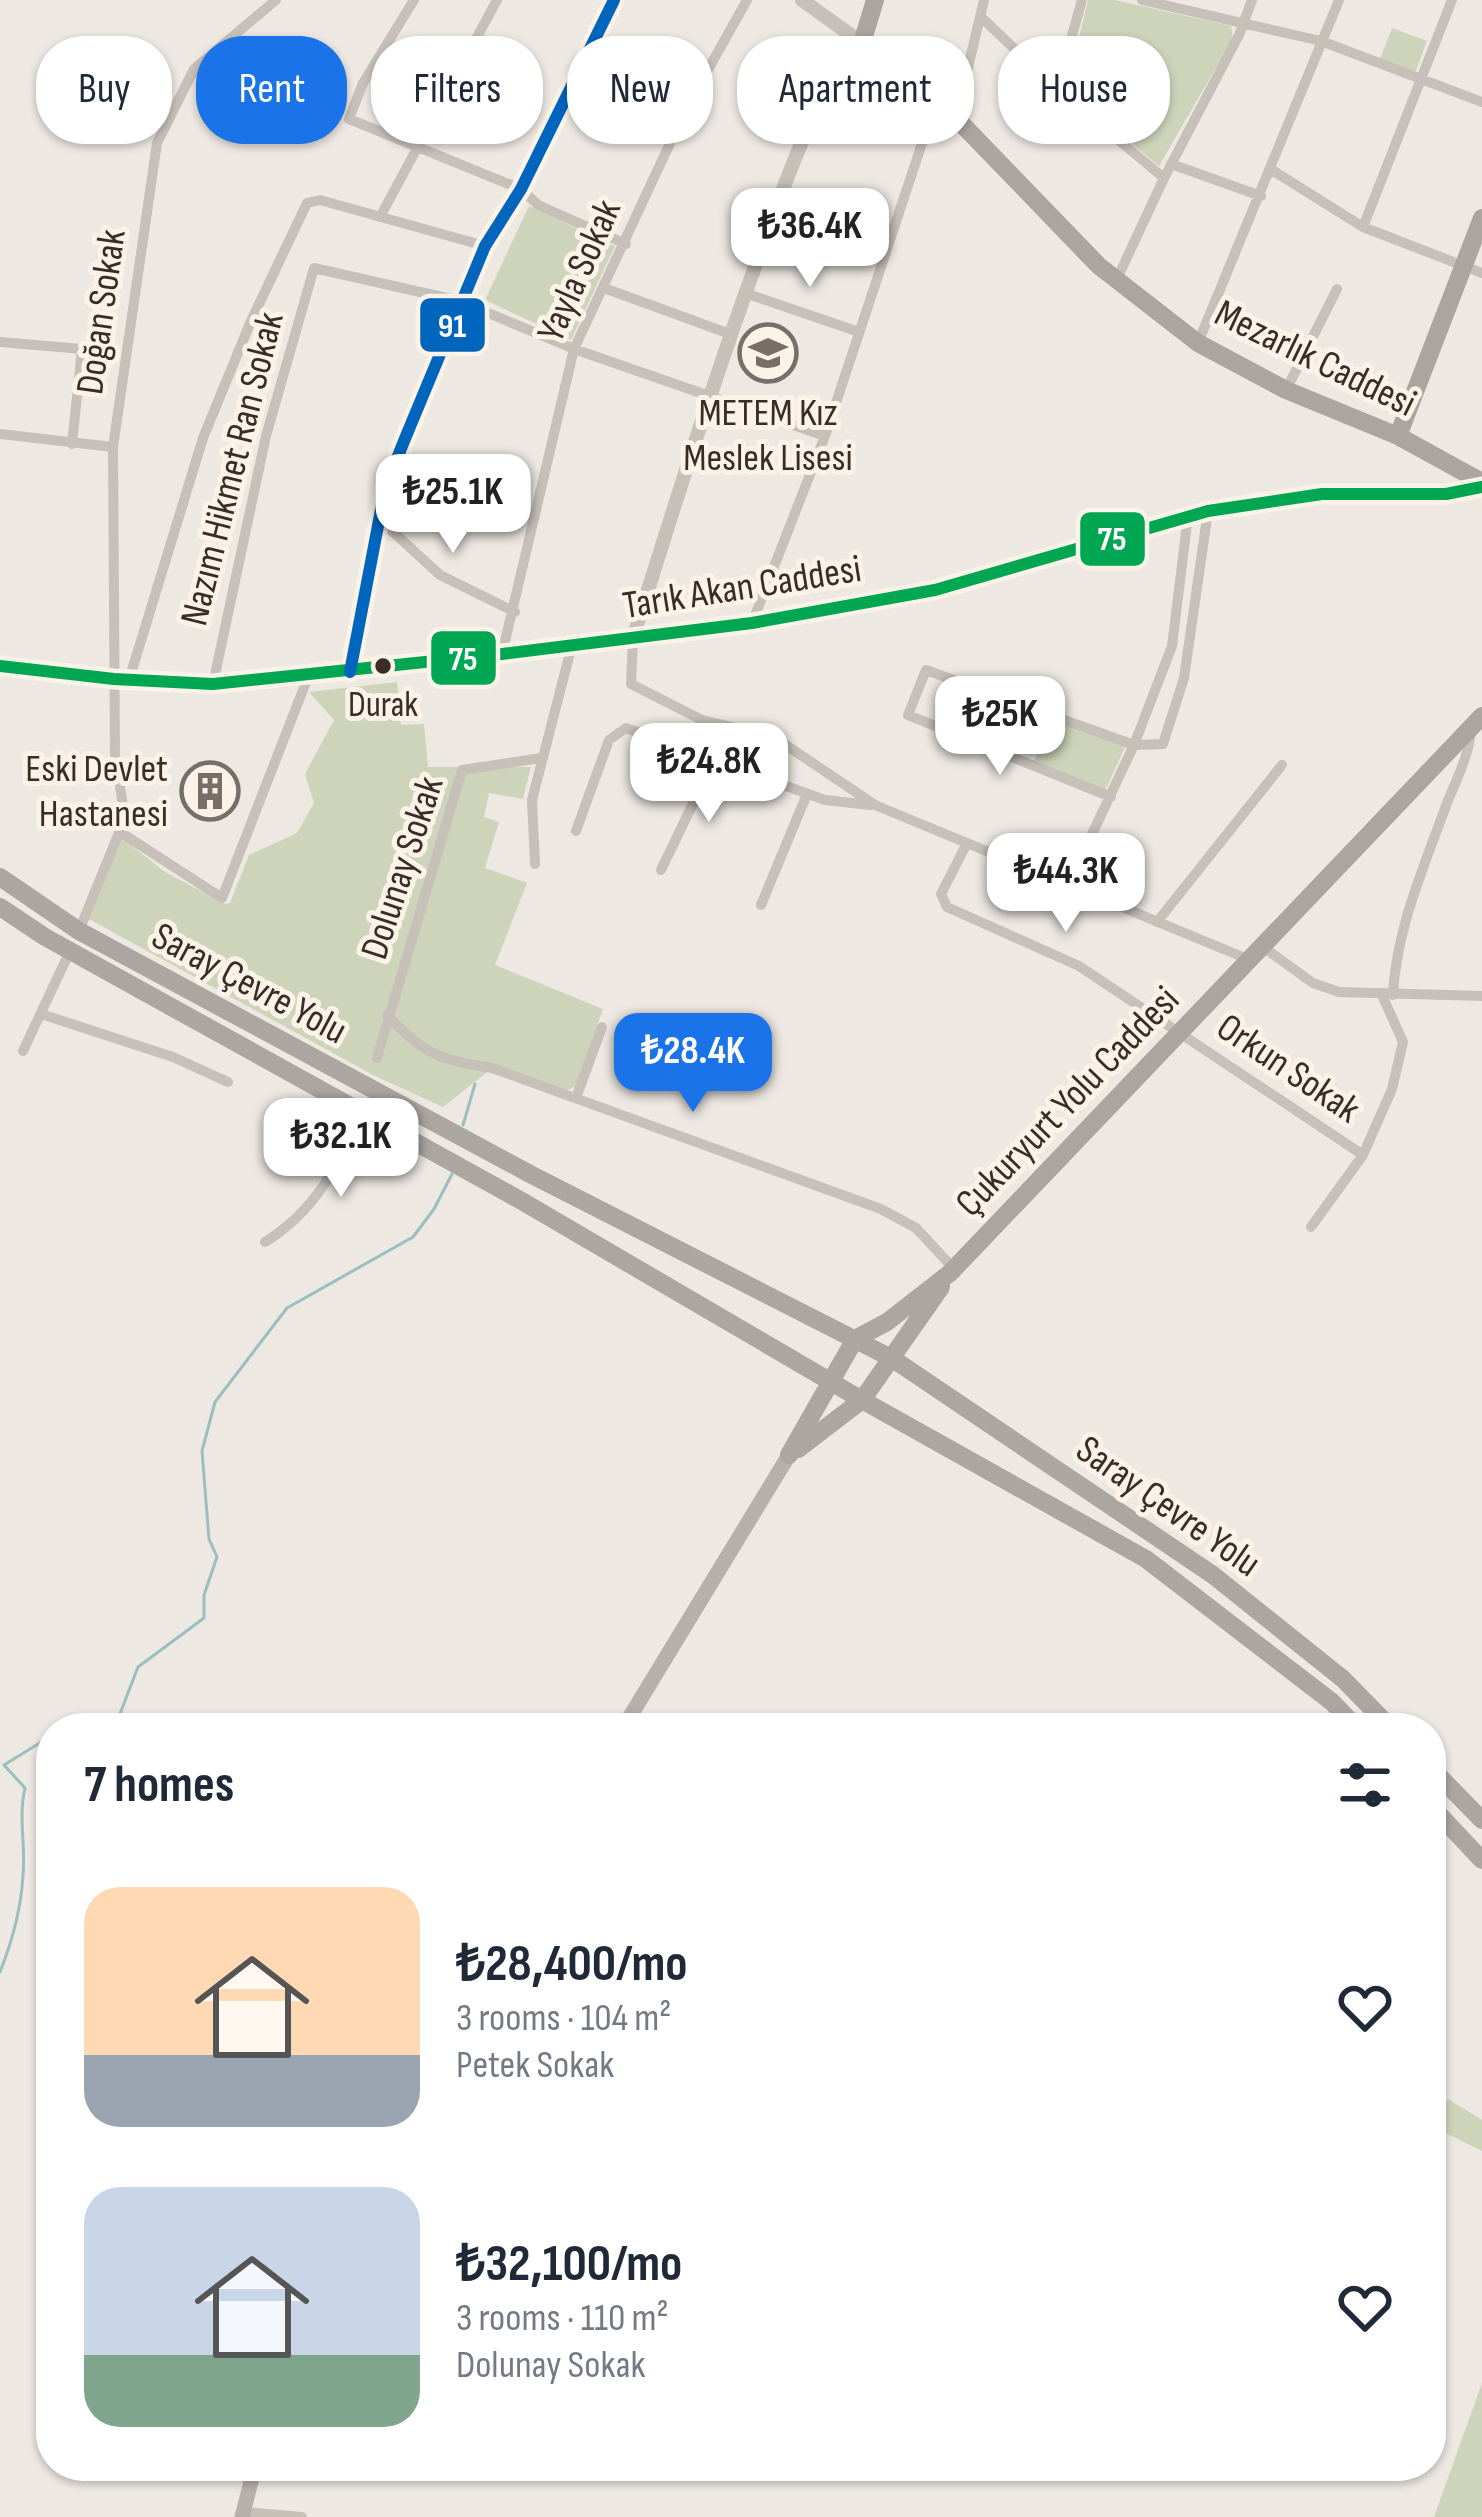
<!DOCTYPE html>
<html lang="en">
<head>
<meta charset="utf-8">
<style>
	:root { --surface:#fff; --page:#f2f2f3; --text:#1f2937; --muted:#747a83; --accent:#1a73e8 }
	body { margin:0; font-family:"Sofia Sans Condensed",sans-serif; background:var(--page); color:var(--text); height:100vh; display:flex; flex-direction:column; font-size:45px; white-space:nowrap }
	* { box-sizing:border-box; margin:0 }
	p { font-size:39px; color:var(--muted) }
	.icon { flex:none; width:66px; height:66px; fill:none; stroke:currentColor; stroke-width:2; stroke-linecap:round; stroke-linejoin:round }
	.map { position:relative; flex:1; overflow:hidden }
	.side { position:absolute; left:36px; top:1713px; width:1410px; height:768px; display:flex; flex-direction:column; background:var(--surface); border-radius:48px; box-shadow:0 3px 9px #0004 }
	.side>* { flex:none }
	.hud { position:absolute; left:36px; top:36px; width:1410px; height:108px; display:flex; gap:24px }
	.price { position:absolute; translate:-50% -102px; padding:0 27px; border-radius:24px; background:#fff; color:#222; font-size:39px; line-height:78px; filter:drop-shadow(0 3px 6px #0008) }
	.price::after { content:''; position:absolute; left:50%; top:72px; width:36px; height:27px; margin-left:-18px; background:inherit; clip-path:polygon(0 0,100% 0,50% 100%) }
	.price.active { background:var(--accent); color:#fff }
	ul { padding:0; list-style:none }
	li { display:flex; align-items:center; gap:36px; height:300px; padding:0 48px }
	li span { display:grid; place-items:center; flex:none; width:336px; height:240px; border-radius:36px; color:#555 }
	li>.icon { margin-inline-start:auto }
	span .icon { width:144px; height:144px; fill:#fffc; stroke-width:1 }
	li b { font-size:51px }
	h2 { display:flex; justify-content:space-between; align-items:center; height:144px; padding:0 48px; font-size:51px }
	.tag { padding:0 42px; border-radius:48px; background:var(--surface); box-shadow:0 3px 9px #0004; font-size:42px; line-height:108px }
	.tag.active { background:var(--accent); color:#fff }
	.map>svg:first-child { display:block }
</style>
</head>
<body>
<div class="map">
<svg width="1482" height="2517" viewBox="0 0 1482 2517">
	<rect width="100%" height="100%" fill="#ede8e1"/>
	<path fill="#ced4ba" d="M1088,0H1115L1231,26L1233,38L1159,166L1066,90Z
		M1392,28L1427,41L1415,73L1380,59Z
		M529,206L615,246L571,340L485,300Z
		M397,682L401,725L424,724L428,767H531L523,799L489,793L484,817L499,822L485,868L527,883L495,965L603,1009L576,1086L568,1090L487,1072L443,1107L373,1075L89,919L122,838L165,872L225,904L230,903L249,855L297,833L314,803L305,774L334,720L309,692Z
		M1052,719L1125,747L1105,791L1033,764Z
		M1448,2099L1482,2120V2151L1431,2126V2113Z
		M1482,2383V2517H1434Z"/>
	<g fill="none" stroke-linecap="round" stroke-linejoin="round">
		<path stroke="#9bbfc0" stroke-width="3" d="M463,1125L475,1084
			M65,1728L73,1724H116L138,1667L204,1618V1595L217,1557L209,1539L202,1451L215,1402L287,1308L413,1237L434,1209L452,1174
			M0,1972C12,1942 21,1908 23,1876C26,1846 18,1817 25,1788L4,1765L51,1736"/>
		<path stroke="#c7c0b9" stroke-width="10" d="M414,0L363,83L349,119L521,189L538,205L626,244
			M1142,0L1321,41L1482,102
			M981,17L1057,89L1164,178
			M1057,89L1082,0
			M956,118L984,0
			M1171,164L1261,196
			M1272,170L1363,227L1482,273
			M380,217L497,0
			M1363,227L1452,0
			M1117,279L1164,178L1239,35L1252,0
			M604,288L730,334
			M745,293L859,332
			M0,342L82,349L72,444
			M1198,343L1339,0
			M1286,390L1337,289
			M0,434L113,447
			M379,519L440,575L515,612
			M752,623L825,436L936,101
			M633,638L631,684L702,720L774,737L875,805L1250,960
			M502,654L574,349L686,109L747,0
			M129,680L203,438L251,321L307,203L320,200L485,246
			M213,684L266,436L314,268L460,301L574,349L825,436
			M1111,797L908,715L926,670L1134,745L1163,744L1184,678L1208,511
			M576,831L609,740L626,728L825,800L870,805
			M120,832L222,898L308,677
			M967,843L941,894L947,907L1079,966L1363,1155
			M535,864L532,800L572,645
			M661,870L714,760
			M1068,885L1134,745L1172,646L1188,516
			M761,905L807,794
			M1157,922L1282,765
			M79,931L125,818L115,755L113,447L157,143L194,69L276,0
			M1263,947L1313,983L1339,992L1482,996
			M1393,995C1396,929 1425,864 1447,803C1457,778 1468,758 1471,731
			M41,1014L173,1057L228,1082
			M387,1015C425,1055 438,1059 492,1068L881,1209L916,1228L954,1269
			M23,1051L70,951
			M377,1058L462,770L541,758
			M576,1098L602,1027
			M1311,1227L1363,1155L1392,1089L1403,1042L1382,995
			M265,1242C314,1212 341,1164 360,1111
			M244,2512L302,2517"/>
		<path stroke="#c7c0b9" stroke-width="14" d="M633,638C672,513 711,388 756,264C784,186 808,107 862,43L802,0
			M350,672L385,489L404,441L485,246L521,189L614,0"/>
		<path stroke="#b7b0aa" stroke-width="15" d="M623,1728L789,1455
			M242,2517L255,2466"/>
		<path stroke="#aca59f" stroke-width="18" d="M875,0L862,43L956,118L1099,266L1198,343L1286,390L1398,436L1482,482
			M1398,436L1482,218
			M0,666L114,679L213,684L502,654L752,623L935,590L1208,511L1322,494H1446L1482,487
			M950,1273L1482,716"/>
		<path stroke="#aca6a0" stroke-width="18" d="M0,877L79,931L530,1174L893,1359L1213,1575L1343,1679L1391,1728
			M0,907L45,937L520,1200L862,1400L1146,1559L1332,1702L1357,1728
			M798,1449L862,1400L941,1287
			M789,1455L855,1339L887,1322L950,1273
			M1431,1768L1482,1820
			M1431,1806L1482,1860"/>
		<g stroke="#fbf2e8" stroke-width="21">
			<path id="bus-1" d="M0,666L114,679L213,684L502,654L752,623L935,590L1208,511L1322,494H1446L1482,487"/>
		</g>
		<g stroke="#fbf2e8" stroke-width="21">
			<path id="bus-2" d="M350,672L385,489L404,441L485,246L521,189L614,0"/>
		</g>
		<use href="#bus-1" stroke="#00a651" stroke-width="12"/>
		<use href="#bus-2" stroke="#0065bd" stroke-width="12"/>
	</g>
	<defs>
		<g id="school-ring" transform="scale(3)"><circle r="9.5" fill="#fbf2e8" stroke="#776e68" stroke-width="1.5"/><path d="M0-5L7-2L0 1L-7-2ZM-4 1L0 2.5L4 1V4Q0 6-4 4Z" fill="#776e68"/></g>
		<g id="building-ring" transform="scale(3)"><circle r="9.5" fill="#fbf2e8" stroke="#776e68" stroke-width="1.5"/><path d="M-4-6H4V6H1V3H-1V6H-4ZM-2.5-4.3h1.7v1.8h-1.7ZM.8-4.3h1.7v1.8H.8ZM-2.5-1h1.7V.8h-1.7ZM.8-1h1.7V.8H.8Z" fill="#776e68"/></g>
	</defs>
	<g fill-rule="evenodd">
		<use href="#school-ring" x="768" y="353"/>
		<use href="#building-ring" x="210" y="791"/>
	</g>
	<circle fill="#382d27" stroke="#fbf2e8" stroke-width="4.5" cx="383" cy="666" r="10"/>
	<g text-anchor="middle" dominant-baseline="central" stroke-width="10" stroke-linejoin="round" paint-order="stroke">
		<g font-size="36" fill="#382d27" stroke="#fbf2e8">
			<text x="383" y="705">Durak</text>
		</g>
		<g font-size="39" fill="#382d27" stroke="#fbf2e8">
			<text transform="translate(580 271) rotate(-66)">Yayla Sokak</text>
			<text transform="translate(102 312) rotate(-82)">Doğan Sokak</text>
			<text transform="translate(1315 359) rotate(26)">Mezarlık Caddesi</text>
			<text transform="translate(233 469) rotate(-76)">Nazım Hikmet Ran Sokak</text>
			<text transform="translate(742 588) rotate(-9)">Tarık Akan Caddesi</text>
			<text transform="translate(403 868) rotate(-72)">Dolunay Sokak</text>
			<text transform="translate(249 984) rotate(28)">Saray Çevre Yolu</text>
			<text transform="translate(1288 1069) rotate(34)">Orkun Sokak</text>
			<text transform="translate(1068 1102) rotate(-46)">Çukuryurt Yolu Caddesi</text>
			<text transform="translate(1168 1507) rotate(35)">Saray Çevre Yolu</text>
		</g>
		<g font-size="39" fill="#382d27" stroke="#fbf2e8">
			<text x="768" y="413">METEM Kız<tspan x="768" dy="45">Meslek Lisesi</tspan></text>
			<text x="168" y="769" text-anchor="end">Eski Devlet<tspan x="168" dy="45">Hastanesi</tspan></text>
		</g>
	</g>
	<g stroke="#fbf2e8" stroke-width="4.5">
		<rect x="418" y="296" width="69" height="58" rx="12" fill="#0065bd"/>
		<rect x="1078" y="510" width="69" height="58" rx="12" fill="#00a651"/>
		<rect x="429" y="629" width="69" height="58" rx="12" fill="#00a651"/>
	</g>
	<g font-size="33" text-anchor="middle" font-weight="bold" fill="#fff">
		<text x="452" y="337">91</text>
		<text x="1112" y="550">75</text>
		<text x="463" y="670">75</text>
	</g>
</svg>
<b class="price" style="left:810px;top:290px">₺36.4K</b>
<b class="price" style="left:453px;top:556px">₺25.1K</b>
<b class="price" style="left:1000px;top:778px">₺25K</b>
<b class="price" style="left:709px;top:825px">₺24.8K</b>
<b class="price" style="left:1066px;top:935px">₺44.3K</b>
<b class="price active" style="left:693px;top:1115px">₺28.4K</b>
<b class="price" style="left:341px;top:1200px">₺32.1K</b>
<div class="hud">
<a class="tag">Buy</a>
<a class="tag active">Rent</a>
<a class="tag">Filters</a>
<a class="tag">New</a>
<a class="tag">Apartment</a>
<a class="tag">House</a>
</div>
<section class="side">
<h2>7 homes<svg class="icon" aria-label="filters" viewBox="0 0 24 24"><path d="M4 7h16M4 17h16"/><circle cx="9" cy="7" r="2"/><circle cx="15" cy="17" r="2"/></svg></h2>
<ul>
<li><span style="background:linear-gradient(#ffd9b3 70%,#9aa5b1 0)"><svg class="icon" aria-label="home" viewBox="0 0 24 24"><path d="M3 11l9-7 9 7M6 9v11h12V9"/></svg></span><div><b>₺28,400/mo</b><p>3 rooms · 104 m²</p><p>Petek Sokak</p></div><svg class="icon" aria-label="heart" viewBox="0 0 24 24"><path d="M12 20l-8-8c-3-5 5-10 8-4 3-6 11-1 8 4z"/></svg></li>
<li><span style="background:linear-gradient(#c9d6e8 70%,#7fa58c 0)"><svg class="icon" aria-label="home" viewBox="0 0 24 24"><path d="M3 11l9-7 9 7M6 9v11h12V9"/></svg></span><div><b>₺32,100/mo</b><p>3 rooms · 110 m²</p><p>Dolunay Sokak</p></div><svg class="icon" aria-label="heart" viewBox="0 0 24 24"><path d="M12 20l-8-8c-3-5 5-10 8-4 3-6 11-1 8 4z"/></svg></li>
</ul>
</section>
</div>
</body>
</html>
